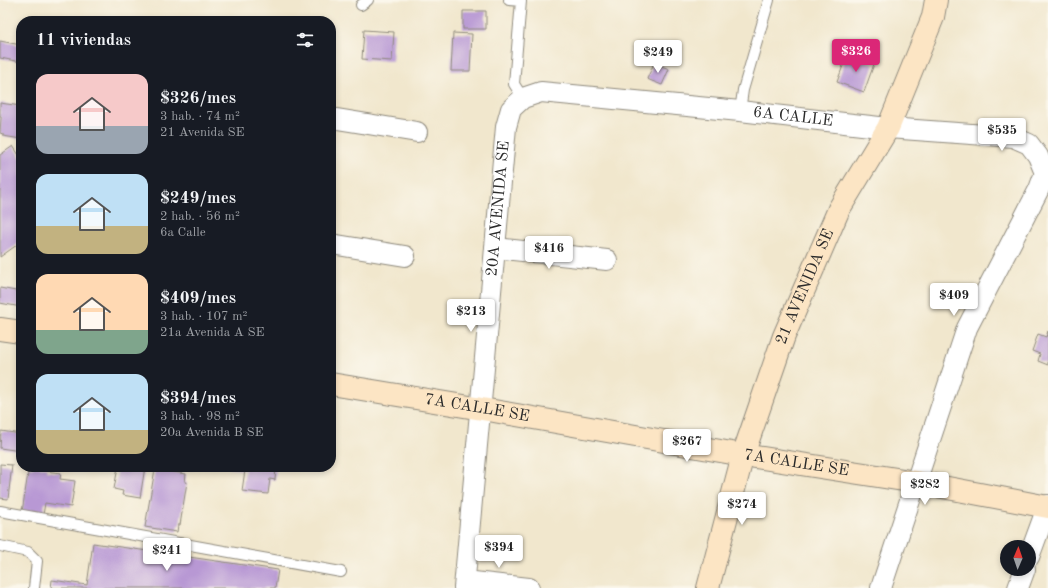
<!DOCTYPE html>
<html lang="es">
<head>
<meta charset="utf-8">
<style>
	:root { --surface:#171b24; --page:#242831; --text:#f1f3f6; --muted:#9ea1a6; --accent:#db2777 }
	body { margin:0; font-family:"Old Standard TT",serif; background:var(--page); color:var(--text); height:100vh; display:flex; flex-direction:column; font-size:15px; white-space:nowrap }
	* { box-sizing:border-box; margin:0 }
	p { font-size:13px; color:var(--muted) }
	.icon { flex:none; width:22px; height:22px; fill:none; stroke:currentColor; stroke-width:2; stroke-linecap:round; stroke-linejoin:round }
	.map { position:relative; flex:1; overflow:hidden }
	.details { position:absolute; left:16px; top:16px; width:320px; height:456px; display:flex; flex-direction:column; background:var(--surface); border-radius:16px; box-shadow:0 2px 6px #0003 }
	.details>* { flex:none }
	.needle { width:26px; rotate:2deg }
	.tools { position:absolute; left:1000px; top:540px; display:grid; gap:8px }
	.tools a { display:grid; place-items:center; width:36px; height:36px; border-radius:50%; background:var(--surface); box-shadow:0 2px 6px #0003; font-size:20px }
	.price { position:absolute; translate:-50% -34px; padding:0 9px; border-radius:4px; background:#fff; color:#222; font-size:13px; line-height:26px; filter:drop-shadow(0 1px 2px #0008) }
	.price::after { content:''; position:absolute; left:50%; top:24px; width:12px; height:9px; margin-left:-6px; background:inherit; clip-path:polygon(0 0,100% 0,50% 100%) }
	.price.selected { background:var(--accent); color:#fff }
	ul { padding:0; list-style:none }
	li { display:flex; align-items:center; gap:12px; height:100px; padding:0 20px }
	li span { display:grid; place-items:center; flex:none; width:112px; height:80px; border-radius:12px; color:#555 }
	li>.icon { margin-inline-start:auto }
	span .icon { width:48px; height:48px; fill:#fffc; stroke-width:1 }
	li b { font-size:17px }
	h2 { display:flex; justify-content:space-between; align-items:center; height:48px; padding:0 20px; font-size:17px }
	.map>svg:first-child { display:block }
</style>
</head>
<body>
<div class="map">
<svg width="1048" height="588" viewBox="0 0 1048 588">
	<rect width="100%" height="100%" fill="#fbf7ec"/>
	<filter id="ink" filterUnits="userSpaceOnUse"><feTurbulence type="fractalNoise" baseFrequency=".025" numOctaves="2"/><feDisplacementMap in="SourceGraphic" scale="8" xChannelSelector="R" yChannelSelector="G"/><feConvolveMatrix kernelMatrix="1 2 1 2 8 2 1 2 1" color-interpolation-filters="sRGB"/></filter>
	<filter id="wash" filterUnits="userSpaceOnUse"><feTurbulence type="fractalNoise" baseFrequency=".012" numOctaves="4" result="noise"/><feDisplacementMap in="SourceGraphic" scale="16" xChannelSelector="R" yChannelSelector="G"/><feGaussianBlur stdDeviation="0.9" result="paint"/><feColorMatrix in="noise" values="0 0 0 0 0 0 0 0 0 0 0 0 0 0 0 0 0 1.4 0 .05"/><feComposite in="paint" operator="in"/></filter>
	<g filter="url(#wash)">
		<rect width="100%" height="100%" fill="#f1e7cd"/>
		<g id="blocks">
			<path fill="#b898d4" d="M463,11H486V29H463Z
				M364,30L394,32L392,61L362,59Z
				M453,33L472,34L470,71H451Z
				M0,41L21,45V62L0,58Z
				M847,55L874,64L864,92L837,82Z
				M654,63L669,69L662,85L647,79Z
				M0,103L21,106V139L3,136V134L0,133L1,117H0Z
				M13,146L21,158V242L0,257V155Z
				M0,288L21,292V307L0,303Z
				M1048,331V365L1038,361L1040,354L1032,351L1038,334L1046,337Z
				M1,431L21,434V451L0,448Z
				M0,464L12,465L8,499L0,498Z
				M29,467H47L46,471L61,473L60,479L75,481L71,507L45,503L43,515L22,512Z
				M118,467H145L140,498L122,495L123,491L114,489Z
				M176,467H194L193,470L176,468Z
				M229,467H276L275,480L270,479L268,494L242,491L245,470L229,468Z
				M155,469L186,474L185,482H187L180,525H178L177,532L145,527Z
				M93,543L278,570L275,588H51L52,580L87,585Z"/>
		</g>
	</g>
	<g filter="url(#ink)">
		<use href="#blocks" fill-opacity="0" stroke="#8e897c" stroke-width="1"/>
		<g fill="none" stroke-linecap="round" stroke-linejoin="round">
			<g stroke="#8e897c" stroke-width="12">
				<path id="lane" d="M509,0L521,1L514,84L523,98
					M361,5L368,0
					M740,111L743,90L769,0
					M0,511L341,572
					M0,546L28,552L37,561L34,588"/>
			</g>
			<g stroke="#8e897c" stroke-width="22">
				<g id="street">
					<path d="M331,118L417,132"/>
					<path d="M331,244L405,256"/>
					<path d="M495,248L607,260"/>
					<path d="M1029,557L1048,505"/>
					<path d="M465,581L529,588"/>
					<path id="s1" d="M464,588L506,127L511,109L523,98L541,92L740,111L888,128L1013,137L1029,144L1038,156L1045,173L1039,189L967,328L881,588"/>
					<path d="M1018,588L1025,569"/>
				</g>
			</g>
			<g stroke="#8e897c" stroke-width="24">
				<g id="secondary">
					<path d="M0,329L21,332"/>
					<path id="s2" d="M331,384L494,411L743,455L916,482L1048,507"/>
					<path id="s3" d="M708,588L743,455L784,336L839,209L888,128L933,17L936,0"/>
				</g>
			</g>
			<use href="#lane" stroke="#fff" stroke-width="10"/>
			<use href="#street" stroke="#fff" stroke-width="20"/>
			<use href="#secondary" stroke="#fce5c4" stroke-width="22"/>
		</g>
	</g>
	<g text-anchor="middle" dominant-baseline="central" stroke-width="3.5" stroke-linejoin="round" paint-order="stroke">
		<g font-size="16" fill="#2b2b2b" stroke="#fbf7ec">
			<text stroke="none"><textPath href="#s1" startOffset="770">6A CALLE</textPath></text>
			<text stroke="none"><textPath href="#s1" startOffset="381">20A AVENIDA SE</textPath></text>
			<text stroke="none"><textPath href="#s3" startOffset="317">21 AVENIDA SE</textPath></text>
			<text stroke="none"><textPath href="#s2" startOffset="148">7A CALLE SE</textPath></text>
			<text stroke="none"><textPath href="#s2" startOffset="472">7A CALLE SE</textPath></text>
		</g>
	</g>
</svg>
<div class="tools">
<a><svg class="needle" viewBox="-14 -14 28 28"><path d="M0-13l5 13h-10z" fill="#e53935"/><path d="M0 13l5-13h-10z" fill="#9ea1a6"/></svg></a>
</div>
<b class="price selected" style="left:856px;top:73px">$326</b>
<b class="price" style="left:658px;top:74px">$249</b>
<b class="price" style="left:1002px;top:152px">$535</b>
<b class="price" style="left:549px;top:270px">$416</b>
<b class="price" style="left:954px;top:317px">$409</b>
<b class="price" style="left:471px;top:333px">$213</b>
<b class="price" style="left:687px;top:463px">$267</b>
<b class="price" style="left:925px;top:506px">$282</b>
<b class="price" style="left:742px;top:526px">$274</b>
<b class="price" style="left:499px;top:569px">$394</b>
<b class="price" style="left:167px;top:572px">$241</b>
<section class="details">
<h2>11 viviendas<svg class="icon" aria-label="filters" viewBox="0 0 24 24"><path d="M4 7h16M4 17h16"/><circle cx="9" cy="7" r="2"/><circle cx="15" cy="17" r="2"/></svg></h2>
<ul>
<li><span style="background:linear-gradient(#f6c9c9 65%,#9aa5b1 0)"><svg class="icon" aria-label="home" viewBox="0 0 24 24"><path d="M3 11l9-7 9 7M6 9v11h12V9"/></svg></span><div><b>$326/mes</b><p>3 hab. · 74 m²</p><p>21 Avenida SE</p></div></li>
<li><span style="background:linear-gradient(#bfe0f5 65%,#c2b280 0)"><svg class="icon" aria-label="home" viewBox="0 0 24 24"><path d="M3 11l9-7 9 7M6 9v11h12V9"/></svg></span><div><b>$249/mes</b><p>2 hab. · 56 m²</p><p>6a Calle</p></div></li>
<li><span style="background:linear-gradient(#ffd9b3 70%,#7fa58c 0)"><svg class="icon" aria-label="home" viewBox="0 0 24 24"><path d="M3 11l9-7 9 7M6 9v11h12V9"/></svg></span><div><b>$409/mes</b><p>3 hab. · 107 m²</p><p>21a Avenida A SE</p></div></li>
<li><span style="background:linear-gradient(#bfe0f5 70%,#c2b280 0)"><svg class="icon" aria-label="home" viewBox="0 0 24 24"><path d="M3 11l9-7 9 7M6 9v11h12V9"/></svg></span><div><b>$394/mes</b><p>3 hab. · 98 m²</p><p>20a Avenida B SE</p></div></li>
</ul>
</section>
</div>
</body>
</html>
